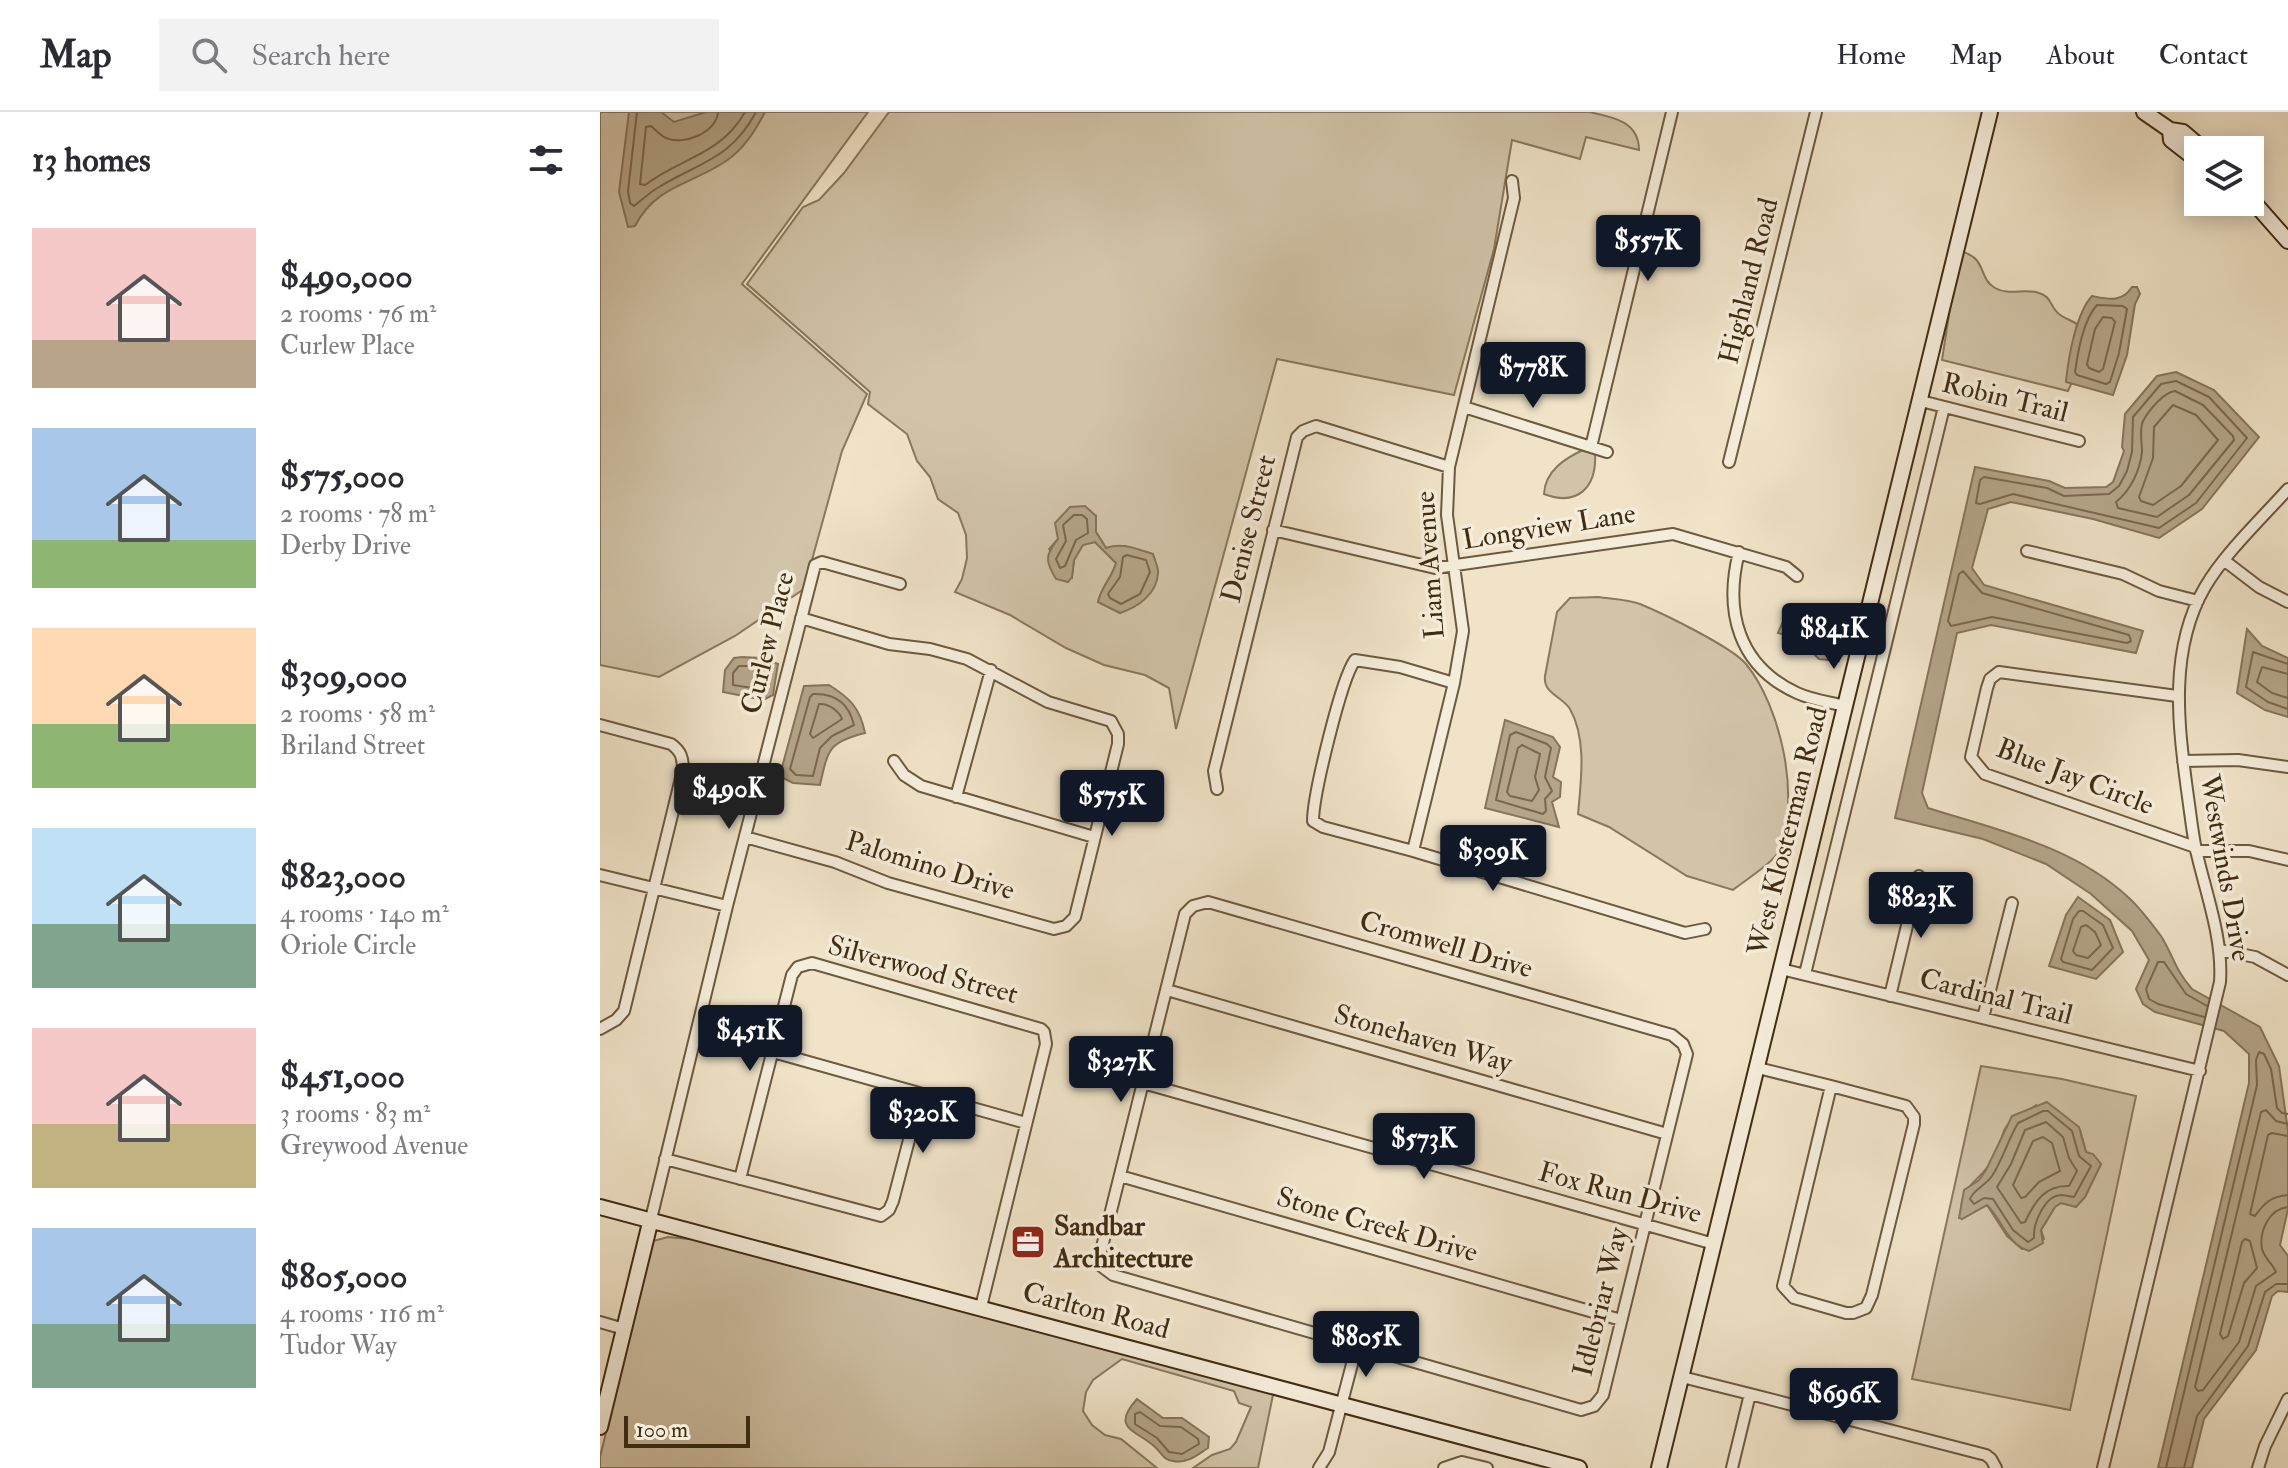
<!DOCTYPE html>
<html lang="en">
<head>
<meta charset="utf-8">
<style>
	:root { --surface:#fff; --page:#f2f2f3; --text:#2b2b33; --muted:#7c7c81; --line:#e1e1e2; --accent:#111827 }
	body { margin:0; font-family:"IM FELL Double Pica",serif; background:var(--page); color:var(--text); height:100vh; display:flex; flex-direction:column; font-size:30px; white-space:nowrap }
	* { box-sizing:border-box; margin:0 }
	p { font-size:26px; color:var(--muted) }
	.icon { flex:none; width:44px; height:44px; fill:none; stroke:currentColor; stroke-width:2; stroke-linecap:round; stroke-linejoin:round }
	.map { position:relative; flex:1; overflow:hidden }
	.side { display:flex; flex-direction:column; background:var(--surface); width:600px }
	.side>* { flex:none }
	.tools { position:absolute; left:1584px; top:24px; display:grid; gap:16px }
	.tools a { display:grid; place-items:center; width:80px; height:80px; border-radius:0px; background:var(--surface); box-shadow:0 4px 20px #0003; font-size:40px }
	.scale { position:absolute; left:24px; bottom:20px; width:126px; box-sizing:border-box; padding-left:8px; border:4px solid #402c10; border-top:0; font-size:22px; line-height:28px; white-space:nowrap; color:#402c10; -webkit-text-stroke:6px #f5eddb; paint-order:stroke }
	.price { position:absolute; translate:-50% -68px; padding:0 18px; border-radius:8px; background:var(--accent); color:#fff; font-size:26px; line-height:52px; filter:drop-shadow(0 2px 4px #0008) }
	.price::after { content:''; position:absolute; left:50%; top:48px; width:24px; height:18px; margin-left:-12px; background:inherit; clip-path:polygon(0 0,100% 0,50% 100%) }
	.price.selected { background:#222; color:#fff }
	ul { padding:0; list-style:none }
	li { display:flex; align-items:center; gap:24px; height:200px; padding:0 32px }
	li span { display:grid; place-items:center; flex:none; width:224px; height:160px; border-radius:0px; color:#555 }
	li>.icon { margin-inline-start:auto }
	span .icon { width:96px; height:96px; fill:#fffc; stroke-width:1 }
	li b { font-size:34px }
	h2 { display:flex; justify-content:space-between; align-items:center; height:96px; padding:0 32px; font-size:34px }
	header { display:flex; align-items:center; gap:48px; box-sizing:border-box; height:112px; padding:0 40px; background:var(--surface); border-bottom:2px solid var(--line) }
	header strong { font-size:38px }
	nav { display:flex; gap:44px; margin-inline-start:auto; font-size:28px }
	.search { width:560px; height:72px; background:var(--page); display:flex; align-items:center; gap:20px; box-sizing:border-box; padding:0 28px; border-radius:0px; color:var(--muted); font-size:30px }
	main { display:flex; flex:1; min-height:0 }
	.map>svg:first-child { display:block }
</style>
</head>
<body>
<header>
<strong>Map</strong>
<div class="search"><svg class="icon" aria-label="search" viewBox="0 0 24 24"><circle cx="10" cy="10" r="6"/><path d="M15 15l6 6"/></svg>Search here</div>
<nav><a>Home</a><a>Map</a><a>About</a><a>Contact</a></nav>
</header>
<main>
<section class="side">
<h2>13 homes<svg class="icon" aria-label="filters" viewBox="0 0 24 24"><path d="M4 7h16M4 17h16"/><circle cx="9" cy="7" r="2"/><circle cx="15" cy="17" r="2"/></svg></h2>
<ul>
<li><span style="background:linear-gradient(#f6c9c9 70%,#b9a48a 0)"><svg class="icon" aria-label="home" viewBox="0 0 24 24"><path d="M3 11l9-7 9 7M6 9v11h12V9"/></svg></span><div><b>$490,000</b><p>2 rooms · 76 m²</p><p>Curlew Place</p></div></li>
<li><span style="background:linear-gradient(#a9c7e8 70%,#8fb573 0)"><svg class="icon" aria-label="home" viewBox="0 0 24 24"><path d="M3 11l9-7 9 7M6 9v11h12V9"/></svg></span><div><b>$575,000</b><p>2 rooms · 78 m²</p><p>Derby Drive</p></div></li>
<li><span style="background:linear-gradient(#ffd9b3 60%,#8fb573 0)"><svg class="icon" aria-label="home" viewBox="0 0 24 24"><path d="M3 11l9-7 9 7M6 9v11h12V9"/></svg></span><div><b>$309,000</b><p>2 rooms · 58 m²</p><p>Briland Street</p></div></li>
<li><span style="background:linear-gradient(#bfe0f5 60%,#7fa58c 0)"><svg class="icon" aria-label="home" viewBox="0 0 24 24"><path d="M3 11l9-7 9 7M6 9v11h12V9"/></svg></span><div><b>$823,000</b><p>4 rooms · 140 m²</p><p>Oriole Circle</p></div></li>
<li><span style="background:linear-gradient(#f6c9c9 60%,#c2b280 0)"><svg class="icon" aria-label="home" viewBox="0 0 24 24"><path d="M3 11l9-7 9 7M6 9v11h12V9"/></svg></span><div><b>$451,000</b><p>3 rooms · 83 m²</p><p>Greywood Avenue</p></div></li>
<li><span style="background:linear-gradient(#a9c7e8 60%,#7fa58c 0)"><svg class="icon" aria-label="home" viewBox="0 0 24 24"><path d="M3 11l9-7 9 7M6 9v11h12V9"/></svg></span><div><b>$805,000</b><p>4 rooms · 116 m²</p><p>Tudor Way</p></div></li>
</ul>
</section>
<div class="map">
<svg width="1688" height="1356" viewBox="0 0 1688 1356">
	<rect width="100%" height="100%" fill="#f0e3c8"/>
	<filter id="stains"><feTurbulence type="fractalNoise" baseFrequency=".0025" numOctaves="4"/><feColorMatrix values="0 0 0 0 .2 0 0 0 0 .09 0 0 0 0 .02 0 0 0 .5 -.17"/></filter>
	<radialGradient id="worn" r=".72"><stop offset=".6" stop-color="#630" stop-opacity="0"/><stop offset="1" stop-color="#630" stop-opacity=".3"/></radialGradient>
	<path fill="#d2c4a9" stroke="#89785c" stroke-width="2" fill-rule="evenodd" d="M0,0H268L142,172L267,282L242,339L204,477L135,524L59,565L0,553Z
		M289,0H989C1012,5 1039,9 1039,38L986,25L980,47L912,28L894,137L854,283L677,247L576,617L569,576L545,563L504,553L466,536L410,503L355,480L362,467L367,446L366,423L358,401L338,387L330,365L317,349L307,322L268,292L270,280L147,172L203,95L219,88L244,61ZM496,404V420L506,436L524,434L553,442L558,460L520,501L498,490C502,474 512,466 516,451L495,430L483,432L474,448L472,465L449,437L458,427Z
		M1363,140C1387,147 1378,166 1395,176C1409,184 1425,176 1439,181C1450,184 1450,192 1456,199C1460,205 1471,208 1477,212L1466,269L1472,270L1468,279L1342,248L1352,183Z
		M985,337L995,341C997,375 978,395 944,382C945,359 965,346 985,337Z
		M998,485C1011,487 1027,487 1040,492C1062,501 1132,535 1146,552C1181,595 1201,686 1179,738C1175,750 1144,769 1133,778L1087,764L1009,715L978,702C981,669 987,627 970,597C962,584 943,582 945,564L957,500L970,486Z
		M1190,493L1249,504L1239,549L1219,547L1198,526L1178,521Z
		M1381,954L1462,967L1536,984L1470,1298L1312,1267ZM1436,993L1480,1018L1486,1040L1501,1052L1485,1085L1476,1095L1461,1091L1455,1095L1441,1118L1444,1127L1422,1137L1407,1124L1387,1093L1362,1107C1356,1073 1381,1071 1395,1044C1400,1035 1401,1023 1406,1015C1414,1003 1426,1002 1436,993Z
		M68,1125L99,1128L674,1278L658,1356H593L612,1343L630,1337L636,1330L651,1295L639,1291L634,1279L522,1247L493,1268L486,1280L483,1299L492,1313L505,1323L521,1327L557,1356H0V1345L53,1129Z"/>
	<path fill="#b4a589" stroke="#867559" stroke-width="2" d="M29,0H61L74,10L106,0H165C155,19 144,37 126,49C91,73 56,73 35,114L28,115L19,80Z
		M1532,175H1537L1540,182L1535,192L1527,243L1513,283L1466,270C1468,247 1476,201 1492,184C1508,187 1522,191 1532,175Z
		M1576,260L1614,278L1659,325L1602,397L1559,426L1493,407L1411,390L1388,397L1372,456L1384,473L1543,519L1536,541L1391,513L1357,521L1322,681L1328,696C1397,718 1474,734 1529,786C1540,796 1552,812 1561,824C1573,843 1575,858 1592,877L1660,915L1679,954L1688,1019V1097L1680,1133L1688,1144V1180L1678,1179L1672,1184L1656,1238L1604,1307L1592,1356H1558L1649,971V942L1624,919L1555,900L1543,892L1536,877L1549,848L1532,819L1491,782L1446,752L1383,727L1295,706L1375,355L1449,369L1465,376L1506,375L1513,370L1524,339L1522,335L1525,302L1557,264Z
		M485,394L496,404V420L506,436C522,430 537,437 553,442C554,447 559,456 558,461C557,482 538,495 520,501L498,490C502,473 512,466 516,451L495,430L483,433L474,448L472,465L468,470L456,467C445,449 445,443 458,427L455,411L470,395Z
		M1647,517L1662,534L1688,546V605L1665,598L1637,581Z
		M142,545L161,546L178,552L173,583L163,588L123,580L125,558L134,546Z
		M229,573C250,586 260,596 265,621C228,630 228,638 220,673L193,671L181,665V659L204,574Z
		M905,608L953,625L960,635L953,665L961,670L960,685L952,690L959,715L885,696Z
		M1478,785L1510,808L1523,840L1496,867L1449,854L1466,803Z
		M1447,990L1479,1015L1486,1040L1493,1042L1501,1052L1485,1085L1476,1095L1461,1091L1455,1095L1441,1118L1443,1131L1429,1139C1406,1131 1403,1109 1387,1093L1362,1107L1359,1106L1364,1078L1379,1068L1386,1058L1412,1004Z
		M537,1287L563,1306H582L609,1325L608,1336C597,1343 587,1352 573,1349C563,1348 561,1340 554,1334C534,1317 511,1316 537,1287Z"/>
	<g fill="none" stroke-linecap="round" stroke-linejoin="round">
		<path stroke="#7a684c" stroke-width="2" d="M37,0L28,79L30,91L34,94C42,88 50,80 59,75C100,50 131,47 156,0
			M118,0C117,20 84,34 66,26C61,24 56,18 51,14L46,15L40,72L45,73C80,46 121,43 145,0
			M1497,193L1523,194L1527,197L1519,241L1510,270L1506,272L1477,263L1475,260C1478,240 1483,208 1497,193Z
			M1503,205L1512,206L1515,210L1503,257L1499,260L1489,256L1487,252L1495,217Z
			M1576,269L1609,285L1647,326L1596,391L1559,416L1413,382L1380,392L1376,391L1380,368L1384,365L1447,376L1464,384L1509,382L1519,374L1527,359L1532,340L1533,305L1561,272Z
			M1575,279L1603,293L1633,324L1634,328L1589,383L1557,405L1518,396L1516,390C1530,379 1540,359 1542,340C1542,330 1539,318 1543,309C1549,298 1564,280 1575,279Z
			M1573,293L1596,303L1618,328L1581,374L1553,393L1541,389L1539,385L1553,346L1554,315Z
			M474,403H482L487,407L488,421L476,428L465,454L460,456L456,447L466,429L463,413Z
			M527,443L546,448L550,460L540,482L521,492L510,486L508,482L520,465L523,445Z
			M1363,459L1382,481L1529,523L1531,529L1527,531L1392,505L1351,514L1348,509L1359,462Z
			M1688,552L1653,540L1646,575L1668,590L1688,597
			M139,554H159L167,557L165,578L133,573V561Z
			M1688,562L1662,555L1657,570L1672,581L1688,586
			M213,582C235,581 249,592 254,613L232,624L220,636L213,664L196,663L190,657L210,585Z
			M219,592C228,591 239,599 242,607L213,626L210,622Z
			M916,620L947,632L951,636L945,665L952,679L945,687L946,699L943,702L896,688L910,623Z
			M922,633L940,642L935,665L939,678L932,689L910,684L907,680L918,636Z
			M1479,799H1483L1503,813L1513,836L1492,858L1463,850L1461,847L1473,807Z
			M1486,813L1495,820L1501,833L1488,846L1476,843L1473,839L1481,815Z
			M1604,905L1558,892L1549,887L1546,877L1558,850H1564L1586,882L1607,894
			M1443,999H1448L1472,1019L1479,1044L1491,1054L1474,1085C1470,1085 1466,1083 1461,1083C1444,1084 1433,1112 1434,1126L1428,1130L1413,1118L1393,1087L1384,1086L1374,1092L1370,1087C1374,1077 1385,1074 1392,1064C1403,1047 1408,1028 1418,1011Z
			M1446,1010L1463,1025L1469,1046L1477,1059L1469,1074C1445,1073 1435,1089 1425,1110L1421,1111L1397,1075L1411,1052L1425,1018Z
			M1688,1012L1676,1009L1666,998L1661,1000L1595,1275L1598,1279L1603,1278L1639,1230L1656,1174L1676,1160C1673,1152 1664,1146 1662,1137C1659,1119 1669,1097 1688,1095
			M1688,1024L1672,1021L1668,1023L1650,1102L1655,1104C1664,1091 1672,1084 1688,1083
			M1443,1025L1452,1031L1460,1059L1439,1070L1425,1085L1421,1086L1413,1073L1433,1029Z
			M1645,1127L1650,1129L1657,1156L1644,1171L1628,1224L1623,1227L1620,1222L1642,1130Z
			M540,1300L560,1314L581,1315L598,1327L599,1332L582,1342L569,1340L557,1326L535,1312V1302Z
			M1566,1356L1657,973L1656,948L1659,940L1664,942L1671,957L1677,996L1682,1001L1688,1002
			M1584,1356L1597,1304L1648,1234L1665,1180L1676,1172H1688"/>
		<g stroke="#6c5a3e" stroke-width="14">
			<path id="street" d="M1321,289L1479,329
				M864,295L1007,340
				M991,335L1072,0
				M1129,350L1216,0
				M673,418L835,456L1073,422L1186,455L1197,464
				M1427,439L1523,462L1559,479L1598,489
				M1139,440C1124,499 1138,554 1197,581C1212,588 1230,590 1245,594
				M1625,449L1659,475L1688,490
				M854,571L800,555L755,548C741,567 713,684 713,709L723,715L813,739L1085,821L1105,817
				M1577,584L1399,560L1390,567L1387,576L1371,645L1385,662L1595,735
				M0,613L71,632C81,639 83,646 83,658L24,899L16,908L0,917
				M294,649L304,663L321,674L494,725
				M1583,649L1638,648L1688,655
				M617,677L614,659L697,325L703,319L716,314L849,355
				M356,685L391,558
				M145,725L235,750L288,771L454,817L466,814L475,805L518,632V622L511,609L448,590L367,547L330,537L289,532L201,506
				M813,739L854,571L863,519L847,403L849,355L914,86L912,69
				M1596,739H1649L1688,748
				M0,763L127,794
				M608,790L1072,923L1083,932L1087,942L1003,1283L994,1294L981,1298L513,1163L501,1154V1139L585,802L593,794Z
				M1620,838L1655,845L1688,863
				M1181,857L1600,959
				M1205,862L1344,295
				M567,878L1067,1022
				M1290,884L1319,764
				M1383,906L1412,791
				M173,940L426,1011
				M1158,956L1231,974
				M543,971L1114,1132
				M1231,974L1306,994L1314,1005V1012L1272,1183L1266,1196L1253,1201H1246L1194,1186L1183,1174Z
				M65,1047L281,1104L289,1098L293,1089L321,982
				M520,1064L1021,1208
				M140,1067L192,863L198,855L212,851L441,917L444,920L446,932L381,1195
				M51,1107L127,794L215,453L222,450L300,472
				M0,1210L24,1217
				M1082,1265L1150,1282
				M719,1356L729,1340L757,1233
				M844,1356L862,1350L887,1356
				M1132,1356L1150,1282L1386,1343L1391,1347L1396,1356
				M1503,1356L1620,870C1623,826 1606,782 1596,738C1592,719 1590,698 1587,678C1578,611 1569,537 1605,475C1625,441 1661,407 1688,377
				M1658,1356L1665,1334L1688,1287"/>
		</g>
		<g stroke="#402c10" stroke-width="18">
			<path id="secondary" d="M1544,0L1570,18L1583,20L1604,38
				M1570,18L1571,28L1598,49
				M1650,86L1688,129
				M0,1095L979,1356
				M0,1315L51,1107
				M1059,1356L1390,0"/>
		</g>
		<use href="#street" stroke="#f5eddb" stroke-width="10"/>
		<use href="#secondary" stroke="#f5eddb" stroke-width="14"/>
	</g>
	<defs>
		<g id="office-square" transform="scale(1.8)"><rect x="-9" y="-9" width="18" height="18" rx="4" fill="#8f2418" stroke="#f5eddb"/><path d="M-6-3h4V-5.5h4V-3h4V5H-6ZM-1-4.5V-3h2v-1.5ZM-6 0V1H6V0Z" fill="#fff"/></g>
	</defs>
	<g fill-rule="evenodd">
		<use href="#office-square" x="428" y="1130"/>
	</g>
	<g text-anchor="middle" dominant-baseline="central" stroke-width="7" stroke-linejoin="round" paint-order="stroke">
		<g font-size="28" fill="#402c10" stroke="#f5eddb">
			<text transform="translate(1149 169) rotate(-76)">Highland Road</text>
			<text transform="translate(1405 286) rotate(14)">Robin Trail</text>
			<text transform="translate(949 415) rotate(-9)">Longview Lane</text>
			<text transform="translate(649 417) rotate(-76)">Denise Street</text>
			<text transform="translate(830 453) rotate(-94)">Liam Avenue</text>
			<text transform="translate(168 531) rotate(-76)">Curlew Place</text>
			<text transform="translate(1475 665) rotate(21)">Blue Jay Circle</text>
			<text transform="translate(1188 719) rotate(-76)">West Klosterman Road</text>
			<text transform="translate(330 754) rotate(17)">Palomino Drive</text>
			<text transform="translate(1625 756) rotate(80)">Westwinds Drive</text>
			<text transform="translate(846 833) rotate(16)">Cromwell Drive</text>
			<text transform="translate(323 858) rotate(15)">Silverwood Street</text>
			<text transform="translate(1396 885) rotate(14)">Cardinal Trail</text>
			<text transform="translate(823 927) rotate(16)">Stonehaven Way</text>
			<text transform="translate(1020 1081) rotate(15)">Fox Run Drive</text>
			<text transform="translate(777 1113) rotate(16)">Stone Creek Drive</text>
			<text transform="translate(1001 1190) rotate(-76)">Idlebriar Way</text>
			<text transform="translate(496 1199) rotate(15)">Carlton Road</text>
		</g>
		<g font-size="28" font-weight="bold" fill="#402c10" stroke="#f5eddb" text-anchor="start">
			<text x="454" y="1114">Sandbar<tspan x="454" dy="32">Architecture</tspan></text>
		</g>
	</g>
	<rect width="100%" height="100%" filter="url(#stains)"/>
	<rect width="100%" height="100%" fill="url(#worn)"/>
</svg>
<div class="tools">
<a><svg class="icon" aria-label="layers" viewBox="0 0 24 24"><path d="M12 4l9 5-9 5-9-5zM3 14l9 5 9-5"/></svg></a>
</div>
<div class="scale">100 m</div>
<b class="price" style="left:1048px;top:171px">$557K</b>
<b class="price" style="left:933px;top:298px">$778K</b>
<b class="price" style="left:1234px;top:559px">$841K</b>
<b class="price selected" style="left:129px;top:719px">$490K</b>
<b class="price" style="left:512px;top:726px">$575K</b>
<b class="price" style="left:893px;top:781px">$309K</b>
<b class="price" style="left:1321px;top:828px">$823K</b>
<b class="price" style="left:150px;top:961px">$451K</b>
<b class="price" style="left:521px;top:992px">$327K</b>
<b class="price" style="left:323px;top:1043px">$320K</b>
<b class="price" style="left:824px;top:1069px">$573K</b>
<b class="price" style="left:766px;top:1267px">$805K</b>
<b class="price" style="left:1244px;top:1324px">$696K</b>
</div>
</main>
</body>
</html>
